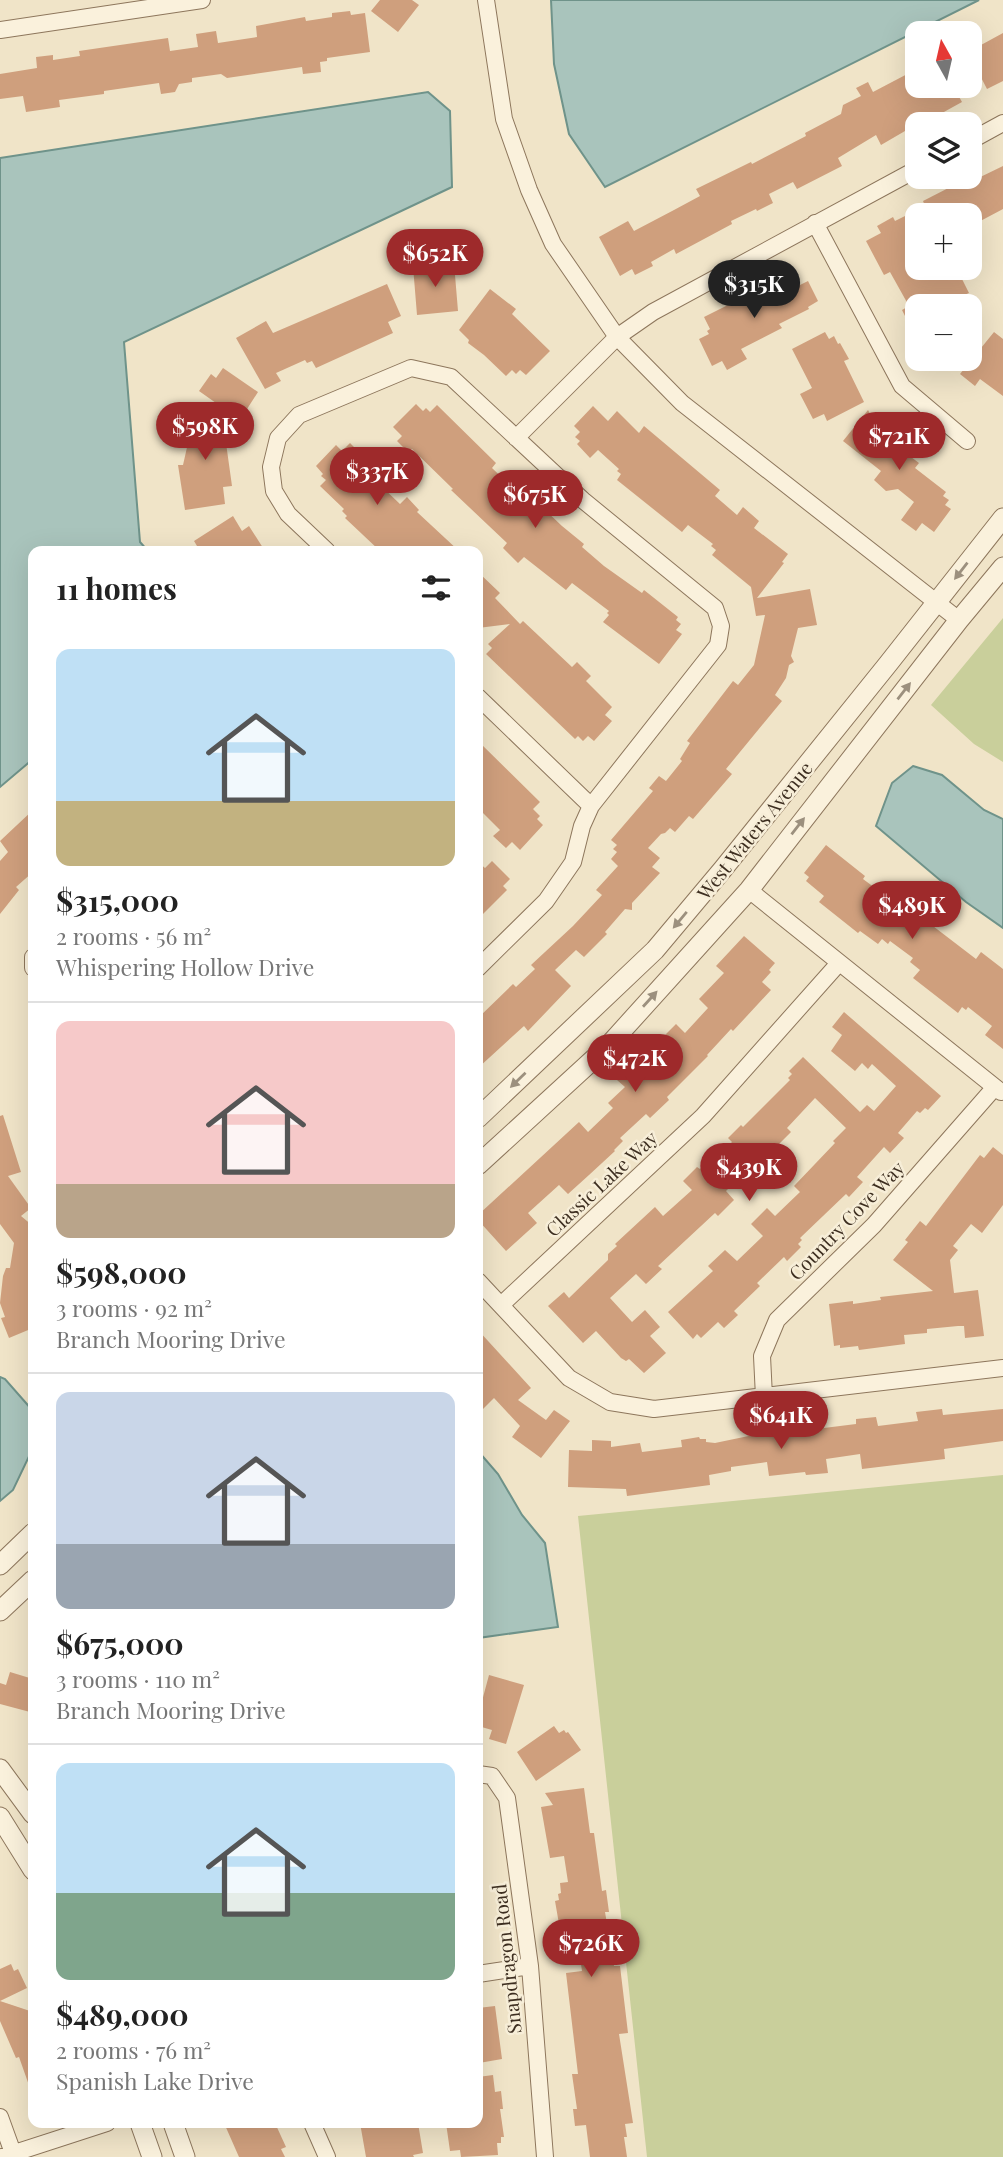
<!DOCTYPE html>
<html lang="en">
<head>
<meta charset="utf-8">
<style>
	:root { --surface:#fff; --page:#f2f2f2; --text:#222; --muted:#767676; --line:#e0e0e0; --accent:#9e2a2b }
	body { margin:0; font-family:"Playfair Display",serif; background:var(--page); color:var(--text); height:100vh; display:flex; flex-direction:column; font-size:26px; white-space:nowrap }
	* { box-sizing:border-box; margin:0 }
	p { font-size:23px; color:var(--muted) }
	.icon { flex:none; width:38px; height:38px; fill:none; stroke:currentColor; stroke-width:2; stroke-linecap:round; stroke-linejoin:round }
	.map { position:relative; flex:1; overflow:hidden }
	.sheet { position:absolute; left:28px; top:546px; width:455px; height:1582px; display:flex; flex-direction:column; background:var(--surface); border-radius:14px; box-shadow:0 7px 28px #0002 }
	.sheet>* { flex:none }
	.needle { width:46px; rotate:352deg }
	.fabs { position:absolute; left:905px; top:21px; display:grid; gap:14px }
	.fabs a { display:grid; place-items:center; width:77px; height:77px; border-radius:14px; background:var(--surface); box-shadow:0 7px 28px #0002; font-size:35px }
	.price { position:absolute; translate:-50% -60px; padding:0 16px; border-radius:24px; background:var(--accent); color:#fff; font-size:23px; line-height:46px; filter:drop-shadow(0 2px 4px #0008) }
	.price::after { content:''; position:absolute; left:50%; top:42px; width:21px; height:16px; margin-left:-10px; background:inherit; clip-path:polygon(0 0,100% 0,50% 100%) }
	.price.current { background:#222; color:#fff }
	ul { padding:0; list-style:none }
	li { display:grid; align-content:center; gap:14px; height:371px; padding:0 28px }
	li+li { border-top:2px solid var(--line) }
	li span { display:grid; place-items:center; height:217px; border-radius:14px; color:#555 }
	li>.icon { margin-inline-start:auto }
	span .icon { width:126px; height:126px; fill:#fffc; stroke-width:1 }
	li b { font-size:30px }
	h2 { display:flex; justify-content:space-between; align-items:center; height:84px; padding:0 28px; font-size:30px }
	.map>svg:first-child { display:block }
</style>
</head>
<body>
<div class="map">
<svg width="1003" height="2157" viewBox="0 0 1003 2157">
	<rect width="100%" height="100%" fill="#f0e4c8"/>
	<path fill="#c9cf9b" d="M1003,618V762L974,744L931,705Z
		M1003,1475V2157H647L578,1516Z"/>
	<path fill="#a9c4bc" stroke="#6f938a" stroke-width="2" d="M551,0H979L605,187L569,134L554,64Z
		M428,92L450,111L452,187L124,342L140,542L148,551H33V759L0,787V158Z
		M913,766L942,775L984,810L1003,819V928L966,902L876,826L892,783Z
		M0,1377L5,1379L33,1411V1448L13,1490L0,1501Z
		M478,1451L498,1474L522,1515L545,1543L558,1627L478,1638Z"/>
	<path fill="#cf9f7d" d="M380,0H412L419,5L398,32L371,11Z
		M350,11L351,15L365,13L370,52L327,58V61L320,62L321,72L303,74L302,67L227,78L221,74L192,78V82L179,84L175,92L161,94L159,83L104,91V94L59,100L60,107L26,112L23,96L0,99V74L37,68L36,57L53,55V60L80,56L79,51L168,38L170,51L198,47L196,34L216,31L218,43L257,37L256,26L305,17L306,21L332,17V13Z
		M1003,33V81L987,89L970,56V51Z
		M913,71L917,78V86H953L962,102L924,123L923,121L917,124L881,145L876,135L838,158L842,166L797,189L793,182L769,194L773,203L757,211L756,209L731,221L732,224L676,254L674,249L651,262L653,266L635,275L632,269L620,276L599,237L628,221L634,231L674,210L700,196L696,189L751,162L752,164L806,136L805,133L841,114L843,105L861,96L856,88L868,82L873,92Z
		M1003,166V209L971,226L970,215H917V268H919L925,279L949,268L954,276L959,273L969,293L962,296L963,299L949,306H917V340L902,310L909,306L890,272L884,275L866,241L881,233L877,226L893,217L895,221L925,206L923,201L966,179L968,183Z
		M454,263L458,311L417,315L413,266Z
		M788,273L790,277L795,275L800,285L808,281L818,301L808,307L809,309L779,324L782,328L741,349L747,359L727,370L722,361L712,366L699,339L709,334L707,331L710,329L704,317L746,296L749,303L774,291L771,282Z
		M387,284L401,316L388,322L393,333L316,368L312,361L307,363L305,360L276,373L281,381L265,389L236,338L266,321L273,333Z
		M490,289L516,309L512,314L550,351L526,375L520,370L516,374L512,370L506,376L484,355L468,343L469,340L459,330Z
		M825,332L829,339L834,336L838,344L840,343L849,359L844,361L864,402L827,421L824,414L813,419L800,394L812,388L792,349Z
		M994,332L1003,339V396L980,379L975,386L960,374Z
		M223,368L258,392L240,420L199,391L211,374L216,378Z
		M416,404L423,411L426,408L430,412L437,405L496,463L492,468L513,488L515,487L519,491L522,488L562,526L584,544L582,547L604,566L642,593L644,590L678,617L676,620L681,624L676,630L682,634L659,664L603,622L609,615L607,613L609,611L572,583L566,590L524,557L518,563L503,548L507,543L451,490L453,489L412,449L408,452L397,441L402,436L393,427Z
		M593,406L608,421L617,411L639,433L644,426L720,490L715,496L737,515L743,507L759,521L754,528L788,554L782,562L784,563L757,598L810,589L817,625L798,628L791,656L794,662L789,665L786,678L775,695L782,701L726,769L732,774L693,819L689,816L675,832L670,828L665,833L661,834L648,848L660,858L652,867L660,873L632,903V910L625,909L605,932L607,934L584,957L576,950L555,970L571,986L528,1031L524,1026L478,1068V1018L513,984L516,987L535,969L531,965L573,926L602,895L596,890L618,866L611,859L617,852L613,849L617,845L611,840L653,791L649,788L659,776L666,781L682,761L680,759L690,743L687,741L733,681L738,685L754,665L765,615L756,616L751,587L712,555L716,550L711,546L713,544L688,525L682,532L617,480L621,474L617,471L619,469L598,450L590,458L577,444L580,441L575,437L580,432L574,426Z
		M868,410L875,423L882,416L896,427L890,436L913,454L911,457L919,463L915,468L946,492L943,496L949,500L945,505L951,509L934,532L922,523L916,531L901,520L914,502L898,489L886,491L874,480L881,471L843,441Z
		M184,416L238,428L234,445L226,443L232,486L223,487L225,504L185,510L178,465H183L188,443L178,441Z
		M350,443L365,458L359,465L400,504L407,497L419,510L417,512L459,551H380L345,518L347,516L342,511L344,509L320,486L326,480L321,476L323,474L316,466L336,445L342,451Z
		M233,516L242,531L249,526L265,551H200L194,541Z
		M478,572L500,593L495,598L520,624L523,621L572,667L577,662L591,676L586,681L612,707L605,715L612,721L594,741L588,736L583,741L578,736L575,739L486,654L492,648L488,644L510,624L478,628Z
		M478,741L540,802L533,809L540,816L537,819L543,825L520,850L512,842L506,848L493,836L500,830L478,808Z
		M33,810V872L16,887L19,890L0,914V861L8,852L0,841Z
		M826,845L865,876L863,879L926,926L929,923L976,959L981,952L1003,969V1049L985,1035L992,1026L968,1007L966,1010L962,1007L958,1013L913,978L920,970L910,962L913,958L890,941L888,944L882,939L878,944L860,931L858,933L819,902L824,896L806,881L809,877L804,873Z
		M492,861L510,879L503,886L507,890L478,919V862L485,868Z
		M744,936L775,963L769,970L771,972L762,982L771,990L733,1031L731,1029L707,1055L708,1056L667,1097L669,1100L650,1118L646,1114L620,1138L623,1141L614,1150L615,1151L589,1175L568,1194L559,1185L528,1213L537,1223L506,1251L478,1220V1215L579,1122L588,1132L613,1108L608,1103L625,1087L617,1080L662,1035L663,1037L676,1024L685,1033L708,1008L699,999L724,973L716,966Z
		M844,1012L941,1096L928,1110L925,1108L920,1113L917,1111L898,1133L904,1138L890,1153L884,1147L857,1177L863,1182L849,1197L846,1194L800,1238L802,1240L798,1244L801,1247L787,1261L784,1257L757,1283L760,1286L734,1311L738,1315L724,1328L718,1322L701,1338L697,1334L693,1339L668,1312L713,1271L708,1266L725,1250L737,1261L763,1236L751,1224L767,1208L775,1216L800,1192L794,1186L835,1143L833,1141L846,1128L815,1098L787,1128L791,1132L777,1146L779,1148L759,1168L754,1163L726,1191L734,1200L718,1216L715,1213L658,1266L662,1269L646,1284L636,1274L610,1298L632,1322L645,1310L660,1327L650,1336L666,1353L644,1373L629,1359L626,1361L621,1358L596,1331L583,1343L548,1306L564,1292L569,1298L608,1260V1254L617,1246L615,1244L655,1207L663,1216L692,1190L683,1181L697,1167L700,1169L704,1165L707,1167L732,1142L728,1138L741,1125L743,1127L790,1080L788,1078L792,1074L789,1071L803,1057L860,1112L867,1105L874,1111L896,1086L872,1064L868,1069L862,1063L855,1071L831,1051L842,1035L832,1027Z
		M3,1115L21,1172L8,1176L31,1208L21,1216L33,1226V1328L9,1338L1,1318L5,1317L0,1303L3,1276L6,1268H10L14,1243L0,1224V1116Z
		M993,1147L1003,1155V1205L982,1233L971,1224L953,1246L958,1250L950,1260L954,1293L978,1290L984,1336L965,1338L964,1326H958L927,1329V1333L904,1335L905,1344L859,1350L858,1346L840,1348V1345L834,1346L829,1304L853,1301V1304L881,1300L880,1297L933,1291L893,1260L908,1242L905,1240L920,1221L926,1226L980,1155L984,1158Z
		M478,1330L531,1388L518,1400L546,1420L554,1410L570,1421L541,1458L512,1437L520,1426L494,1398L478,1414Z
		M942,1409L943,1415L1003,1409V1441L944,1449L945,1459L862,1469L860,1454L826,1459L828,1473L806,1475L805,1472L769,1476L767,1462L731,1467V1471L709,1475L710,1485L627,1496L626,1489L568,1487L569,1450L592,1451V1440L611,1441V1447L640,1443L642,1452L682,1447L681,1440L699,1437L700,1439H706V1442L715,1443L763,1433L762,1430L818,1423L819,1427L824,1426V1428L856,1424V1419L876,1417L878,1426L918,1421L916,1412Z
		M10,1672L33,1679V1700L30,1712L0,1704V1683L6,1685Z
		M489,1675L524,1685L506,1744L489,1739L492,1730L478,1726V1716Z
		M554,1726L559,1733L564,1730L566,1733L568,1732L581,1750L536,1781L517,1752Z
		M584,1788L590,1833H594L602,1891L606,1890L609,1912H605L614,1966H620L628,2033L619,2034L633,2123L625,2124L627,2137H624L627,2157H590L586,2125L575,2126L573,2109H577L572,2074H578L566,1973L582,1971L578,1944L563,1947L555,1901L559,1900L558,1894L561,1893L560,1883L568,1882L564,1856L550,1858L541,1807L553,1805L545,1793Z
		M11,1964L14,1971L18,1969L27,1988L0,2001L33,2012V2091H31L19,2057L16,2058L0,2021V1969Z
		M495,2006L502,2059L479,2063L478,2008Z
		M493,2075L495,2092L501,2091L503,2109H500L504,2137H501V2143H497L498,2155L461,2157L460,2150L450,2151L446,2123H478V2077Z
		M224,2123H275L286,2147L281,2149L285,2157H239Z
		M360,2123H418L423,2153L413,2155L414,2157H366Z"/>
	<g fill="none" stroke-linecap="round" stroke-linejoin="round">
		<g stroke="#8d765c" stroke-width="18">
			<path id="minor" d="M486,0L504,119L529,190L553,244L617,337L682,403L959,620
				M0,30L202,0
				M970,141L1003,123
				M815,223L902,386L967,441
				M516,438L617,337L653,312L917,169
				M327,551L288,514L274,491L271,467L278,438L299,415L411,368L451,377L584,501L715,608L721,626L718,645L591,806L582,826L573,862L546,901L478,968
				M478,697L591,806
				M749,890L1001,1092
				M33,957V968
				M478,1281L569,1378L610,1402L654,1409L1003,1368
				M501,1305L703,1116L839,963
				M764,1397L762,1356L777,1320L874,1225L995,1087
				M478,1774L492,1776L507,1798L530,1966L545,2157
				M478,1974L530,1966
				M0,2117L13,2153
				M312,2123L327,2157
				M2,2157L107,2123"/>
		</g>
		<g stroke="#8d765c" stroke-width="21">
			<path id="tertiary" d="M478,1118L655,950L723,869L888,664L1003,518
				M478,1165L609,1045L749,890L959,620L1003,567
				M0,1565L33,1533
				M0,1611L33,1580
				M0,1769L33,1814
				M0,1817L33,1870
				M140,2123L152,2157
				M173,2123L185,2157"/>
		</g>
		<use href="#minor" stroke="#faf1dc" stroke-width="16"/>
		<use href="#tertiary" stroke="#faf1dc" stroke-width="19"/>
	</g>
	<defs><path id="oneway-solid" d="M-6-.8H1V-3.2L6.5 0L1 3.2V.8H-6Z" transform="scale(1.75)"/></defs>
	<g fill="#9c907e">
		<use href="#oneway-solid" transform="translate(961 571) rotate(128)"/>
		<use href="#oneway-solid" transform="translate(904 691) rotate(-52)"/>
		<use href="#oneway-solid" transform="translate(798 826) rotate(-52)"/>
		<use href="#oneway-solid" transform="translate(680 920) rotate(130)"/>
		<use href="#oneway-solid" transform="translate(650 999) rotate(-48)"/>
		<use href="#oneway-solid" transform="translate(518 1080) rotate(136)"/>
	</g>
	<g text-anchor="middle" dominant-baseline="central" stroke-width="5" stroke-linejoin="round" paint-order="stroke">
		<g font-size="19" fill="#3d2e20" stroke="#f7eed8">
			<text transform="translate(754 830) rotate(-51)">West Waters Avenue</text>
			<text transform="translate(601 1183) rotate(-43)">Classic Lake Way</text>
			<text transform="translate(846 1220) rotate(-46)">Country Cove Way</text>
			<text transform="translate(506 1959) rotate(-96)">Snapdragon Road</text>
		</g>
	</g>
</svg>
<div class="fabs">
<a><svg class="needle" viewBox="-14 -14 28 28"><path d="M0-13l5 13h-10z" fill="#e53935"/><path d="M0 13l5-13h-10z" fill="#767676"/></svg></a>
<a><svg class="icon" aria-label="layers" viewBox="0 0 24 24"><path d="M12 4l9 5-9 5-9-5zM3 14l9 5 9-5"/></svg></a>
<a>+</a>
<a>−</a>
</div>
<b class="price" style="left:435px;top:289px">$652K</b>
<b class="price current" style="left:754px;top:320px">$315K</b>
<b class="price" style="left:205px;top:462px">$598K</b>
<b class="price" style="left:899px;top:472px">$721K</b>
<b class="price" style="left:377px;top:507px">$337K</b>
<b class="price" style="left:535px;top:530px">$675K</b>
<b class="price" style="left:912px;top:941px">$489K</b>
<b class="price" style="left:635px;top:1094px">$472K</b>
<b class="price" style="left:749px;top:1203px">$439K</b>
<b class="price" style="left:781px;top:1451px">$641K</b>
<b class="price" style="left:591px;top:1979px">$726K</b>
<section class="sheet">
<h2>11 homes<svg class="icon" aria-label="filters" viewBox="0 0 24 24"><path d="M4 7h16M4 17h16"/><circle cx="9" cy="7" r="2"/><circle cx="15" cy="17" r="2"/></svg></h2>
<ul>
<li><span style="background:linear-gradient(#bfe0f5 70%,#c2b280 0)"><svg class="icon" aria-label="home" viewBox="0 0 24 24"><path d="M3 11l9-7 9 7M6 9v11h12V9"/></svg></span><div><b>$315,000</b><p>2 rooms · 56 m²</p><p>Whispering Hollow Drive</p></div></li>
<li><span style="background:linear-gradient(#f6c9c9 75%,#b9a48a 0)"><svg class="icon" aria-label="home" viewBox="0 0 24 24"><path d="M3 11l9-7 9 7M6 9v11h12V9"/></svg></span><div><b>$598,000</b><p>3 rooms · 92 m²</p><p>Branch Mooring Drive</p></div></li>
<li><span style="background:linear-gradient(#c9d6e8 70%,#9aa5b1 0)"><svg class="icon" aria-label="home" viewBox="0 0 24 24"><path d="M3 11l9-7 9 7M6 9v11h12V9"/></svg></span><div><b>$675,000</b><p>3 rooms · 110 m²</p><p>Branch Mooring Drive</p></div></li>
<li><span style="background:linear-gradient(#bfe0f5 60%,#7fa58c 0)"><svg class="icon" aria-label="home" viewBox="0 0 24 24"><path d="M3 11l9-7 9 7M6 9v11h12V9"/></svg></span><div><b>$489,000</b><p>2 rooms · 76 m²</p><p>Spanish Lake Drive</p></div></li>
</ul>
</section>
</div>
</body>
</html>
